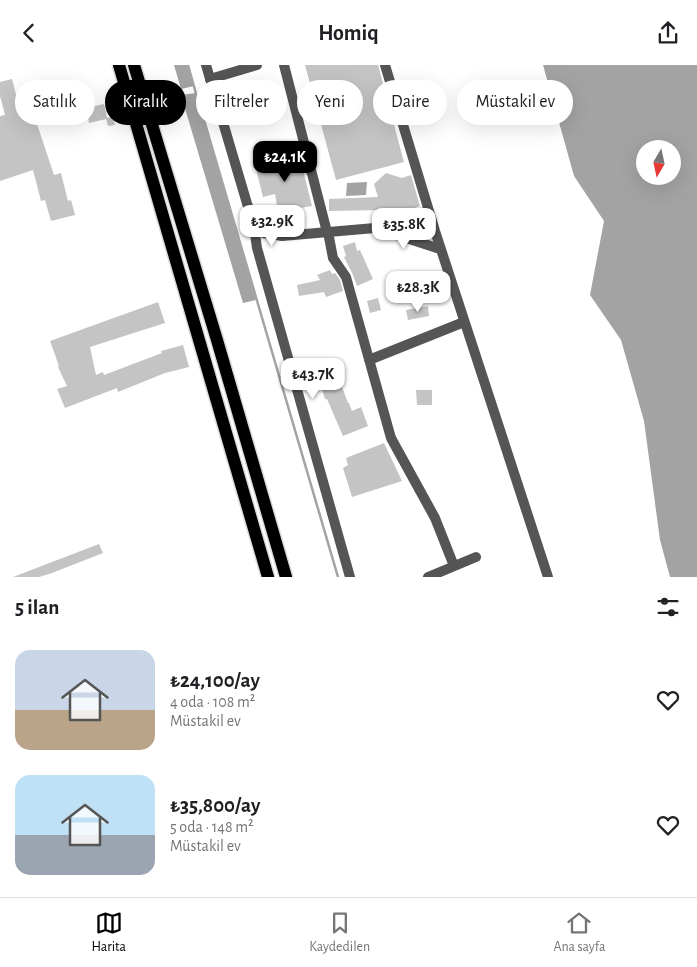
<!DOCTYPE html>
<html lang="tr">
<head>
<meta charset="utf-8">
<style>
	:root { --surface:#fff; --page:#f2f2f2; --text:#202124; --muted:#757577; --line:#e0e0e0; --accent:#000 }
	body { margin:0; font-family:"Alegreya Sans",sans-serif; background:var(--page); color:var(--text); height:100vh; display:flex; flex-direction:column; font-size:19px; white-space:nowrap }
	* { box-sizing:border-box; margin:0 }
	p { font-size:16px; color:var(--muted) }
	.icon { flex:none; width:28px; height:28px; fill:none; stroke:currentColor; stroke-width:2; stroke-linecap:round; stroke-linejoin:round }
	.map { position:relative; height:512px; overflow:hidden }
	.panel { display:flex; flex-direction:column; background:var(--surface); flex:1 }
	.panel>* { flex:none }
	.banner { position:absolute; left:15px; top:15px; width:668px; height:45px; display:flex; gap:10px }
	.needle { width:32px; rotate:189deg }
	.controls { position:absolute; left:636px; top:75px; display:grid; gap:10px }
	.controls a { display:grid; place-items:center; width:45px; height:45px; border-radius:50%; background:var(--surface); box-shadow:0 5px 20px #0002; font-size:25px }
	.price { position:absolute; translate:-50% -42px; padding:0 11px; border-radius:10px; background:#fff; color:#222; font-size:16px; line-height:32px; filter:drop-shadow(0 1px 2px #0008) }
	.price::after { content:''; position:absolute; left:50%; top:30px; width:15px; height:11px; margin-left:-8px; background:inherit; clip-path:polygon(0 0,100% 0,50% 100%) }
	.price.current { background:var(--accent); color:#fff }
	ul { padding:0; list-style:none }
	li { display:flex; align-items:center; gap:15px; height:125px; padding:0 15px }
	li span { display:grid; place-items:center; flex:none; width:140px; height:100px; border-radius:15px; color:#555 }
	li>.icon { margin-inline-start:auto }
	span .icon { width:60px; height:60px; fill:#fffc; stroke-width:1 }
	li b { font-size:21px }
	h2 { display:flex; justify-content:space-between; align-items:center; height:60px; padding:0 15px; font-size:21px }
	.pill { padding:0 18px; border-radius:22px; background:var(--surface); box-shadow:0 5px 20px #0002; font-size:18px; line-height:45px }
	.pill.current { background:var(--accent); color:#fff }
	header { display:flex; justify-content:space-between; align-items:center; height:65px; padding:0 15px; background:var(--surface); font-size:22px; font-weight:700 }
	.menu { display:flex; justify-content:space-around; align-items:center; height:70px; border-top:1px solid var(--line); background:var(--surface); font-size:14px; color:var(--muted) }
	.menu a { display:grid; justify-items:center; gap:2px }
	.menu .current { color:var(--accent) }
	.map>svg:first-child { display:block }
</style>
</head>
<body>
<header><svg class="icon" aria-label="back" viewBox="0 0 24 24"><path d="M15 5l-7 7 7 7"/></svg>Homiq<svg class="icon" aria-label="share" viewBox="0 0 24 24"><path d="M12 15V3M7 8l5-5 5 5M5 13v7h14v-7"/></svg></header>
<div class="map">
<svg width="697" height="512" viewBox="0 0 697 512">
	<rect width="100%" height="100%" fill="#fff"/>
	<path fill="#a3a3a3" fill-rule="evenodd" d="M174,0H187L194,21L181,24Z
		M543,0H697V512H670L660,475L644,356L621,275L590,230L604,156L574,111ZM645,84H672V111H645Z
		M196,28L256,235L243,238L181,30Z
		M367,117L366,130L346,131L347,118Z"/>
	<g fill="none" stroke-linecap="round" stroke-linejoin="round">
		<path stroke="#a3a3a3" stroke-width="2.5" d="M188,0L200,43
			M202,48L338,512"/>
	</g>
	<path fill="#c4c4c4" d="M305,0H378L404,97L336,115Z
		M12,14L20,45L31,41L54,110L61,108L68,136L71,135L75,150L51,156L45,135L41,136L33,105L0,116V51L5,50L0,31V17Z
		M104,39L107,53L113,51L115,60L108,61L106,54L89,58L88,53L83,54L81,44Z
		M299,89L312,141L278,147L275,129L263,132L255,100L278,95L279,96Z
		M386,108L402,113L411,110L420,141L406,146L405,145L382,146V145L329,146V134L378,132L374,119Z
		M355,177L357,186L360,185L373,214L357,221L353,210L344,192L346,191L343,181Z
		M330,205L332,209L335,208L340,215L343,226L326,232L324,227L299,231L297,220L320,215L317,210Z
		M378,233L381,245L370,248L367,236Z
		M158,237L165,258L90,282L96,310L103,307L104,310L162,288L161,286L183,280L189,302L165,308L118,327L117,323L65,343L57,324L67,321L58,302L59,301L50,276Z
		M428,241L429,251L408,255L406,245Z
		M338,311L348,338H349L352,346L361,342L368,361L343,371L327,334H325L320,318Z
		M416,325H432V340H417Z
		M384,378L402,416L352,432L343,403L348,400L346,393Z
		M99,479L103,488L52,508L39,512H13Z"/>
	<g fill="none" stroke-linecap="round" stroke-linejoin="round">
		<g stroke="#dbdbdb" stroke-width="15">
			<path id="primary" d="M119,0L268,512
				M134,0L217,275L286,512"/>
		</g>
		<path stroke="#555" stroke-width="10" d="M284,0L327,167
			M385,0L435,166L548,512
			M210,14L257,0
			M254,162L257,183L350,512
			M328,167L333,193L346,212L391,373L435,453L454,501
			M369,295L464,257
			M428,512L476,492"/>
		<path stroke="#555" stroke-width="10" d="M206,0L254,162L264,168L282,171L375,163L440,184"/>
		<use href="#primary" stroke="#000" stroke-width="12"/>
	</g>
</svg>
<div class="controls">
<a><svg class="needle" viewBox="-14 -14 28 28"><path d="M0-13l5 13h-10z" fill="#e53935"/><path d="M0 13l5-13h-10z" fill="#757577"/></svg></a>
</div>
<b class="price current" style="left:285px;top:118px">₺24.1K</b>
<b class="price" style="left:272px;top:182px">₺32.9K</b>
<b class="price" style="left:404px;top:185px">₺35.8K</b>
<b class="price" style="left:418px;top:248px">₺28.3K</b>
<b class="price" style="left:313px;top:335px">₺43.7K</b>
<div class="banner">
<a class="pill">Satılık</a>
<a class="pill current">Kiralık</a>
<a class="pill">Filtreler</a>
<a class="pill">Yeni</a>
<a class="pill">Daire</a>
<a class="pill">Müstakil ev</a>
</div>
</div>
<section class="panel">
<h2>5 ilan<svg class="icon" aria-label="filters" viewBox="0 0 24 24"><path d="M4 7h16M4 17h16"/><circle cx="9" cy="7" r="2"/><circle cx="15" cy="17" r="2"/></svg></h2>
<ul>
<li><span style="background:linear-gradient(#c9d6e8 60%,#b9a48a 0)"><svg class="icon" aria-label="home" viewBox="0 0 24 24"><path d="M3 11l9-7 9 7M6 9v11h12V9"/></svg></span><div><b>₺24,100/ay</b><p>4 oda · 108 m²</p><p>Müstakil ev</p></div><svg class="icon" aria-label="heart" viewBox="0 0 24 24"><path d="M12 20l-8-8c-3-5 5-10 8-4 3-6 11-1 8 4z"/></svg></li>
<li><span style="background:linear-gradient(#bfe0f5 60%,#9aa5b1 0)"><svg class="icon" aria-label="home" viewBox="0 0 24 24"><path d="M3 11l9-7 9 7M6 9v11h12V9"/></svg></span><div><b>₺35,800/ay</b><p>5 oda · 148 m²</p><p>Müstakil ev</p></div><svg class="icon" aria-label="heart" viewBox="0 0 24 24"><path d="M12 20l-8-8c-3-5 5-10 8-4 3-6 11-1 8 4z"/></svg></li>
</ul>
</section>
<nav class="menu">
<a class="current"><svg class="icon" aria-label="map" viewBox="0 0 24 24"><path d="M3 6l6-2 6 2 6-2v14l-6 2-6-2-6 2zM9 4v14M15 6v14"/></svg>Harita</a>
<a><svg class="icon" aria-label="saved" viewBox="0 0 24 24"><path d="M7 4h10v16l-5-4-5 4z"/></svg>Kaydedilen</a>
<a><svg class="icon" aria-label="home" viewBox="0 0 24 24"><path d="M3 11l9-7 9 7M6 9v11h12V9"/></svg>Ana sayfa</a>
</nav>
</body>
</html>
